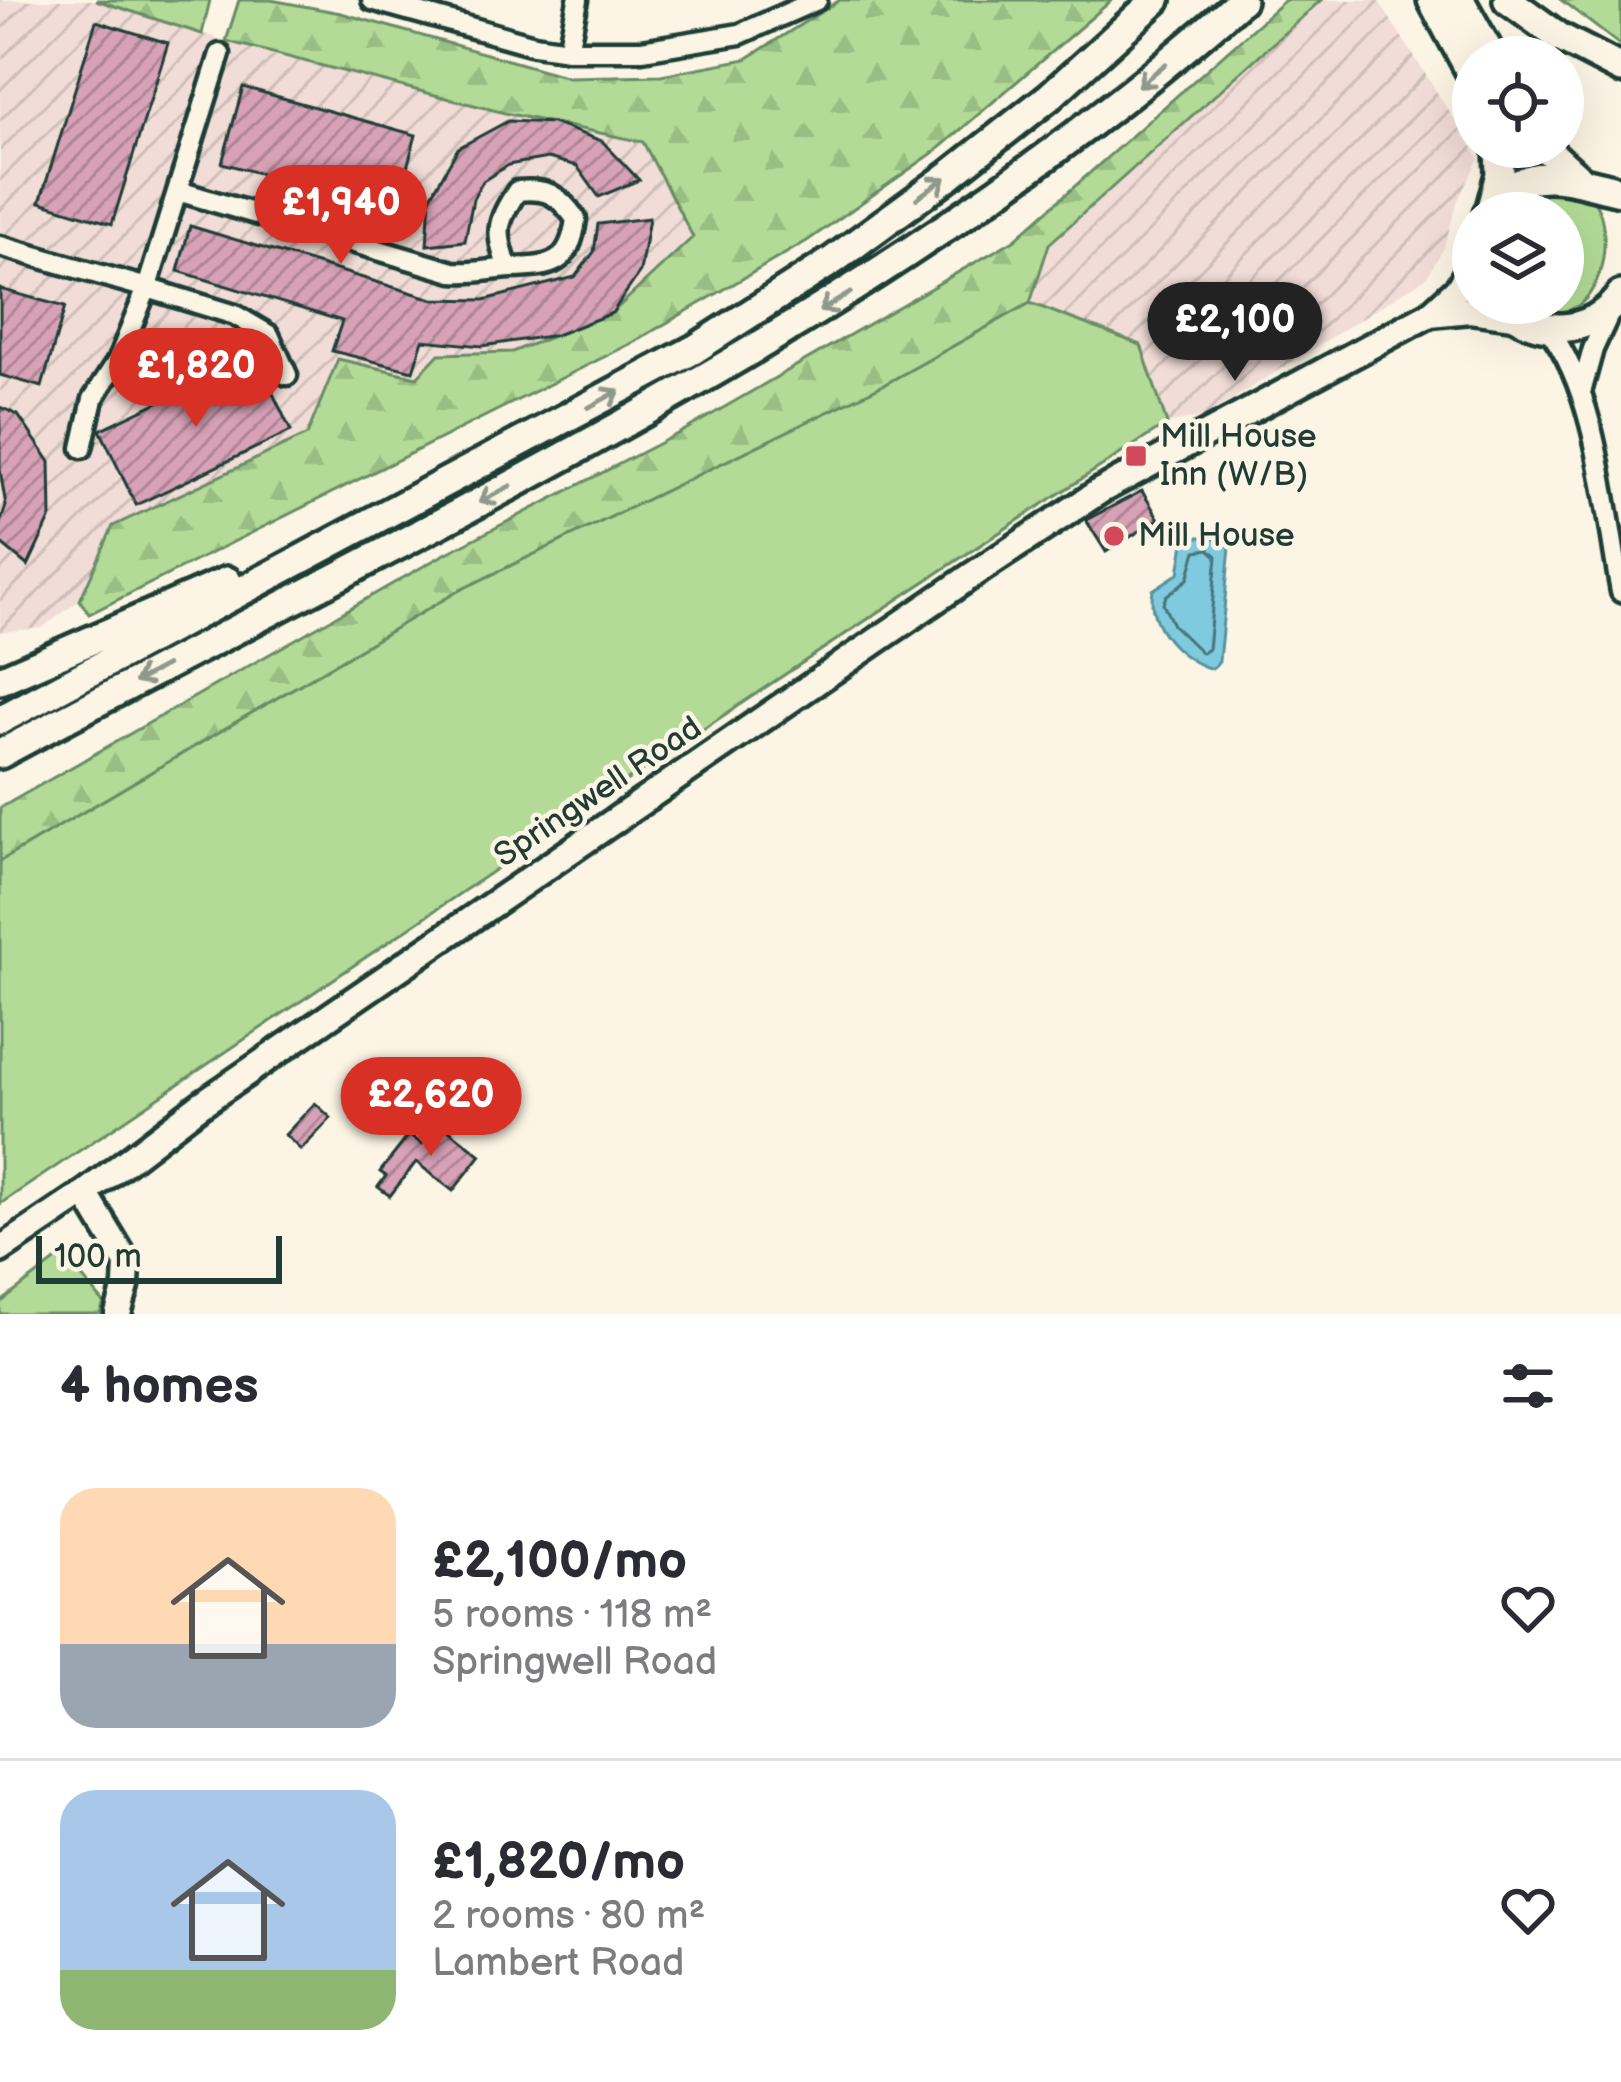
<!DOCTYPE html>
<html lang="en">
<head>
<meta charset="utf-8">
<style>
	:root { --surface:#fff; --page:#f7f7f7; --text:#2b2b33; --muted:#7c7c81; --line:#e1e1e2; --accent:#d93025 }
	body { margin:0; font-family:"Balsamiq Sans",sans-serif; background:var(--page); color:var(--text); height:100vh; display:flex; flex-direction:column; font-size:45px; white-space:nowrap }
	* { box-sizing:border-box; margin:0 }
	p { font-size:39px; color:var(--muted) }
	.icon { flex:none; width:66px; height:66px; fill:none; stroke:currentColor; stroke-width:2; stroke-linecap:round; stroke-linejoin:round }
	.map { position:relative; height:1314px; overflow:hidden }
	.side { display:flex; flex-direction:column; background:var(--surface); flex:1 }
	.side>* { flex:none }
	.fabs { position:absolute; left:1452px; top:36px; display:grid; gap:24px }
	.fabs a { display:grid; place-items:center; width:132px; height:132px; border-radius:50%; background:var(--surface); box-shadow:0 12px 48px #0002; font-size:60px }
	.scale { position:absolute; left:36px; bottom:30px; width:246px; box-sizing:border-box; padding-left:12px; border:6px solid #1f3d34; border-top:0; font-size:33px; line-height:42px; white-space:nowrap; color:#1f3d34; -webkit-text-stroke:9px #fcf5e5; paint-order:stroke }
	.price { position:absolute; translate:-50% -102px; padding:0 27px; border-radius:42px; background:var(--accent); color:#fff; font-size:39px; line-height:78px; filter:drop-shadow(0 3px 6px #0008) }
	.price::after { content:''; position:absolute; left:50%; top:72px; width:36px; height:27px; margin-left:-18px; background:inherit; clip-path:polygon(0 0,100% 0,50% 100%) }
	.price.selected { background:#222; color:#fff }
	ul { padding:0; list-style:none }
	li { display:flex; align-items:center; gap:36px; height:300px; padding:0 60px }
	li+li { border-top:3px solid var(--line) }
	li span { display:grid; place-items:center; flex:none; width:336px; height:240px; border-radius:36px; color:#555 }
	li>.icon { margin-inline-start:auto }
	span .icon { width:144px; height:144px; fill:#fffc; stroke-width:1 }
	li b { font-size:51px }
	h2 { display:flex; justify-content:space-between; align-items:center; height:144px; padding:0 60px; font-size:51px }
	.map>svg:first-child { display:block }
</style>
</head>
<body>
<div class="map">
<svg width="1621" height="1314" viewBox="0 0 1621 1314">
	<defs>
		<pattern id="industrial-furrows" width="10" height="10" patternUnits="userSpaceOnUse" patternTransform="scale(3)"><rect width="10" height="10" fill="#f1dcd7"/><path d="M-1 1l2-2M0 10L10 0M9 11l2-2" fill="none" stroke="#cebeb9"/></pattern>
		<pattern id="forest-firs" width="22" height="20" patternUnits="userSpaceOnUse" patternTransform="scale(3)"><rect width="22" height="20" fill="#b3db97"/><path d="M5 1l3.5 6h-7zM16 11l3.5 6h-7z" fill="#9abd83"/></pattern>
		<pattern id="building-hatch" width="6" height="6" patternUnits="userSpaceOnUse" patternTransform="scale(3)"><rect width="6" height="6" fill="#d7a1b6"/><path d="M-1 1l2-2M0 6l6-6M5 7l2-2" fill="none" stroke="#ae8495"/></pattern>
	</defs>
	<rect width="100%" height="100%" fill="#fcf5e5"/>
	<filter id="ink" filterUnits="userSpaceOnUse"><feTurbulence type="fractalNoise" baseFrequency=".00833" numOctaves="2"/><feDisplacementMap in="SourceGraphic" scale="24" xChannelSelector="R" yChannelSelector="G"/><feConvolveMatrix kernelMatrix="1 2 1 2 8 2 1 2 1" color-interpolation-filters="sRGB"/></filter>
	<g filter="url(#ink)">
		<path fill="url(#industrial-furrows)" d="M0,0H96L267,54L643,142L693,237L612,313L512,352L439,354L418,377L338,359L307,435L113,525L80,600L42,628L0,632Z
			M1321,0H1378L1479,158L1458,200L1444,247L1427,277L1206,416L1167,424L1141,345L1030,303L1049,244Z"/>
		<path fill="#b3db97" stroke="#698c66" stroke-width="3" d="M1561,0H1621V46Z
			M1543,188C1557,190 1577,190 1590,196C1621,227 1602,348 1522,303H1563V213H1505L1521,197Z
			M1030,303L1141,345L1167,424C773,676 389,944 0,1204V861L458,591L885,384Z
			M63,1255L104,1303L100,1314H0V1303Z"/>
		<path fill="url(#forest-firs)" stroke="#698c66" stroke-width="3" d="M96,0H210L202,34Z
			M239,0H271L341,13L568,77L661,75L746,59L840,0H1112L937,150L807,241L634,342L89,614L80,600L113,526L307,435L338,359L417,377L439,354L512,352L612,313L693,237L643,142L505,113L226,41Z
			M1285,0H1321L1049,244L1030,303L885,384L458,591L0,861V808L443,555L685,430L1014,240Z"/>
		<path fill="#80cae0" stroke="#59929b" stroke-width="3" d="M1185,537H1213L1230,547L1219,661L1212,669C1180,660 1146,625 1153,590L1179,573Z"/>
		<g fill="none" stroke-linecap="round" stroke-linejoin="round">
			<path stroke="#467579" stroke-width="3" d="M1209,549L1217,556L1208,649L1202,653L1173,625L1163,604L1166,596L1188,579L1196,551Z"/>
		</g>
		<path fill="url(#building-hatch)" stroke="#1f3d34" stroke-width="3" d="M96,21L168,43L112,224L40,202Z
			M243,87L416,135L395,211L222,163Z
			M508,121L552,123L602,141L639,180L599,197L577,166L548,158L508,165L483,181L473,199L465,241L427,245L430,198L458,148Z
			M649,218L640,272L612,313L556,335L482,346L423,340L413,371L332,351L342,321L178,271L190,226L433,299L484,300L575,277L594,252L598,224Z
			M0,289L65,307L42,387L0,375Z
			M255,356L291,431L136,505L100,430Z
			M0,407L18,415L50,462L51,517L28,566L0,543V523L6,506L0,470Z
			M1142,491L1159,519L1106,552L1086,520Z
			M315,1103L331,1118L301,1150L285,1135Z
			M439,1122L481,1155L453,1191L416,1162L390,1196L378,1187L386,1176L380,1172L409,1135L422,1144Z"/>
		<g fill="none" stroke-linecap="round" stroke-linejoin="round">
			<g stroke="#1f3d34" stroke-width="27">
				<path id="minor" d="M372,0L534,45L568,50H642L740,34L817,0
					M568,50L578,0
					M178,191L453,272C474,274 491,269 511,268C552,267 570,265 576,219C558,194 547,188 517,191C496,223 495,232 508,268
					M0,246L147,288L220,54
					M1548,329C1597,391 1606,513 1621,592
					M1582,389L1593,349L1611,310
					M82,448L93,399L118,360L147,288L235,315L269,335L287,375"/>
			</g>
			<g stroke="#1f3d34" stroke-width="33">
				<path id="major" d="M1430,314L1470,310L1513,316
					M85,1193L127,1263L126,1286L118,1314
					M0,1250L85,1193L200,1105L971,576L1100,491L1430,314L1459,287L1473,262"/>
			</g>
			<g stroke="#1f3d34" stroke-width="36">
				<path id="highway" d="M1432,0L1473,76
					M1460,0L1492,57
					M1508,0L1559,37L1621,69
					M1544,147L1578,178
					M1491,208L1500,174L1499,147
					M1488,213C1526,157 1568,180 1621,191
					M1498,303C1537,337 1589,338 1621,295
					M0,680L227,581
					M0,720L695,349L832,261L951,174L1049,97L1156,0
					M0,754C426,524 876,325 1241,0"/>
			</g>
			<use href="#minor" stroke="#fcf5e5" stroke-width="18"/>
			<use href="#major" stroke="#fcf5e5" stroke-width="24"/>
			<use href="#highway" stroke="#fcf5e5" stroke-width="27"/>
		</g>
		<defs><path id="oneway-shaft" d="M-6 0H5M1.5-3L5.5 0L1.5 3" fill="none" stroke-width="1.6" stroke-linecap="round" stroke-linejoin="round" transform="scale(3)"/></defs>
		<g stroke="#8e998c">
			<use href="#oneway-shaft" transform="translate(1152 75) rotate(141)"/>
			<use href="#oneway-shaft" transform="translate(931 188) rotate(-36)"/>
			<use href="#oneway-shaft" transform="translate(835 302) rotate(149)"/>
			<use href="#oneway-shaft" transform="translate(604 399) rotate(-29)"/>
			<use href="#oneway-shaft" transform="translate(495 494) rotate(152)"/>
			<use href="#oneway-shaft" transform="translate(150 674) rotate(152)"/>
		</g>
	</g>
	<g fill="#d1495b" stroke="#fcf5e5" stroke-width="4.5">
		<rect x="1124" y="444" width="24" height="24" rx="6"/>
		<circle cx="1114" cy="536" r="12"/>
	</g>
	<g text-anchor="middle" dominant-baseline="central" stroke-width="9" stroke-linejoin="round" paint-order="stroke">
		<g font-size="33" fill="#1f3d34" stroke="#fcf5e5" text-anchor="start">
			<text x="1160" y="437">Mill House<tspan x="1160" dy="38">Inn (W/B)</tspan></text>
			<text x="1138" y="536">Mill House</text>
		</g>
		<g font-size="33" fill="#1f3d34" stroke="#fcf5e5">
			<text transform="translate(598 792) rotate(-34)">Springwell Road</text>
		</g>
	</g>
</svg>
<div class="fabs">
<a><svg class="icon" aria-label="locate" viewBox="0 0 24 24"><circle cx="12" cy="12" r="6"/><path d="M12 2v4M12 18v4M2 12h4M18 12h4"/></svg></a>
<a><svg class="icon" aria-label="layers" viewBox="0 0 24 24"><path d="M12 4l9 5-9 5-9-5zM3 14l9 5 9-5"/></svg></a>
</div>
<div class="scale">100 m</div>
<b class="price" style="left:341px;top:267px">£1,940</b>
<b class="price selected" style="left:1235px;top:384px">£2,100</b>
<b class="price" style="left:196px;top:430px">£1,820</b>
<b class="price" style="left:431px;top:1159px">£2,620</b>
</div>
<section class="side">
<h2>4 homes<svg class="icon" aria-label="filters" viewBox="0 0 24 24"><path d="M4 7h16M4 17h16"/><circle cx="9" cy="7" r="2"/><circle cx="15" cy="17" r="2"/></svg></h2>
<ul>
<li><span style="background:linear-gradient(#ffd9b3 65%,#9aa5b1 0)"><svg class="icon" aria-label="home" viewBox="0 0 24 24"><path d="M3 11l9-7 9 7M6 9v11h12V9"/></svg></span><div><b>£2,100/mo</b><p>5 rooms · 118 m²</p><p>Springwell Road</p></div><svg class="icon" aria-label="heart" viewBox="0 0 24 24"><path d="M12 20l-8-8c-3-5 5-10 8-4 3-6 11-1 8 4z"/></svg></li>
<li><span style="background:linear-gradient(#a9c7e8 75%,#8fb573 0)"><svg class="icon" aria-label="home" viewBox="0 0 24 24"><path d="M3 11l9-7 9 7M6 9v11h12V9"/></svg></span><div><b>£1,820/mo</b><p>2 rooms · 80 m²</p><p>Lambert Road</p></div><svg class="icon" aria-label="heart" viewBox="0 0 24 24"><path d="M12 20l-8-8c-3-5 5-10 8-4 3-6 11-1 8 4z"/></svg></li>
</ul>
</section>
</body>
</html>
